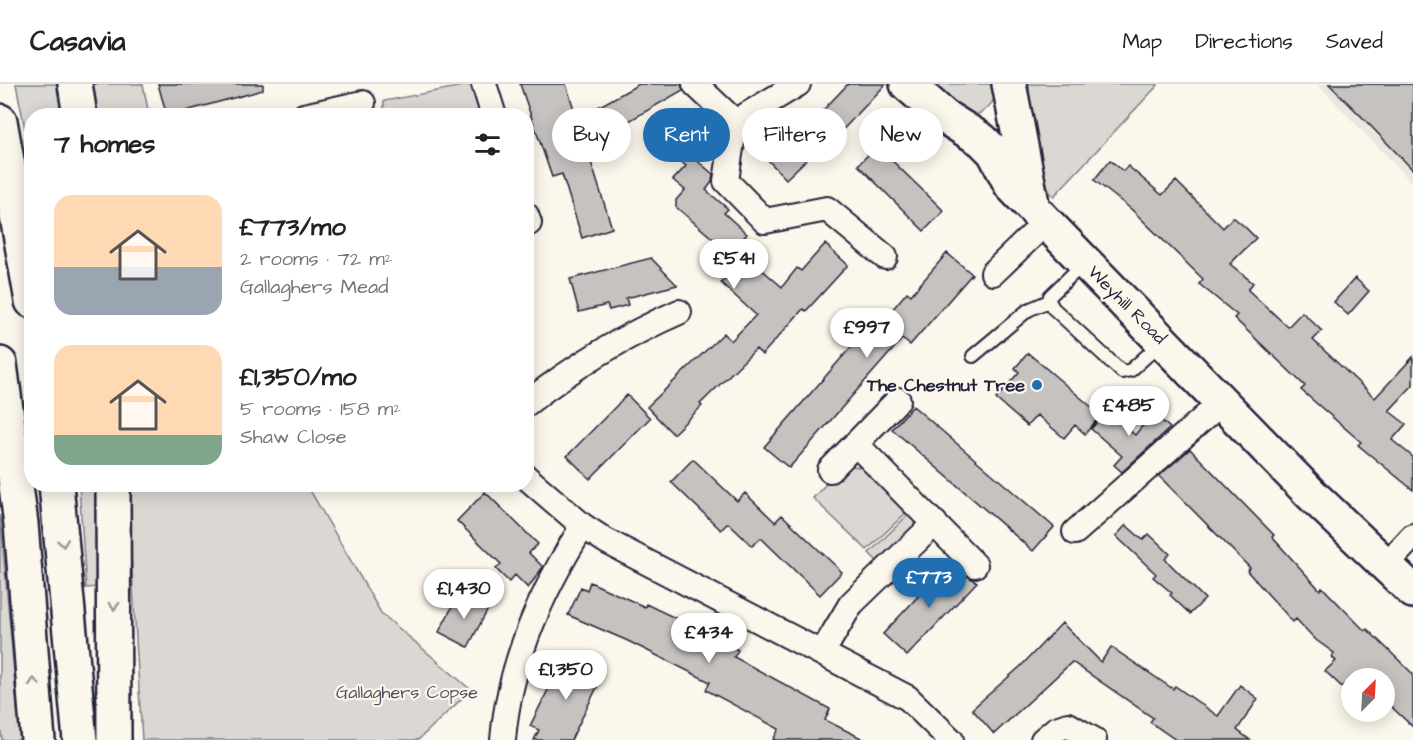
<!DOCTYPE html>
<html lang="en">
<head>
<meta charset="utf-8">
<style>
	:root { --surface:#fff; --page:#f6f6f6; --text:#222; --muted:#767676; --line:#e0e0e0; --accent:#1f6fb2 }
	body { margin:0; font-family:"Architects Daughter",sans-serif; background:var(--page); color:var(--text); height:100vh; display:flex; flex-direction:column; font-size:22px; white-space:nowrap }
	* { box-sizing:border-box; margin:0 }
	p { font-size:20px; color:var(--muted) }
	.icon { flex:none; width:33px; height:33px; fill:none; stroke:currentColor; stroke-width:2; stroke-linecap:round; stroke-linejoin:round }
	.map { position:relative; flex:1; overflow:hidden }
	.details { position:absolute; left:24px; top:24px; width:510px; height:384px; display:flex; flex-direction:column; background:var(--surface); border-radius:24px; box-shadow:0 3px 15px #0003 }
	.details>* { flex:none }
	.hud { position:absolute; left:552px; top:24px; width:570px; height:54px; display:flex; gap:12px }
	.needle { width:39px; rotate:24deg }
	.buttons { position:absolute; left:1341px; top:584px; display:grid; gap:12px }
	.buttons a { display:grid; place-items:center; width:54px; height:54px; border-radius:50%; background:var(--surface); box-shadow:0 3px 15px #0003; font-size:30px }
	.price { position:absolute; translate:-50% -51px; padding:0 14px; border-radius:21px; background:#fff; color:#222; font-size:20px; line-height:39px; filter:drop-shadow(0 2px 3px #0008) }
	.price::after { content:''; position:absolute; left:50%; top:36px; width:18px; height:14px; margin-left:-9px; background:inherit; clip-path:polygon(0 0,100% 0,50% 100%) }
	.price.active { background:var(--accent); color:#fff }
	ul { padding:0; list-style:none }
	li { display:flex; align-items:center; gap:18px; height:150px; padding:0 30px }
	li span { display:grid; place-items:center; flex:none; width:168px; height:120px; border-radius:18px; color:#555 }
	li>.icon { margin-inline-start:auto }
	span .icon { width:72px; height:72px; fill:#fffc; stroke-width:1 }
	li b { font-size:26px }
	h2 { display:flex; justify-content:space-between; align-items:center; height:72px; padding:0 30px; font-size:26px }
	.pill { padding:0 21px; border-radius:27px; background:var(--surface); box-shadow:0 3px 15px #0003; font-size:21px; line-height:54px }
	.pill.active { background:var(--accent); color:#fff }
	header { display:flex; align-items:center; gap:36px; box-sizing:border-box; height:84px; padding:0 30px; background:var(--surface); border-bottom:2px solid var(--line) }
	header strong { font-size:28px }
	nav { display:flex; gap:33px; margin-inline-start:auto; font-size:21px }
	.map>svg:first-child { display:block }
</style>
</head>
<body>
<header>
<strong>Casavia</strong>
<nav><a>Map</a><a>Directions</a><a>Saved</a></nav>
</header>
<div class="map">
<svg width="1413" height="656" viewBox="0 0 1413 656">
	<rect width="100%" height="100%" fill="#fbf7ec"/>
	<filter id="ink" filterUnits="userSpaceOnUse"><feTurbulence type="fractalNoise" baseFrequency=".0167" numOctaves="2"/><feDisplacementMap in="SourceGraphic" scale="12" xChannelSelector="R" yChannelSelector="G"/><feConvolveMatrix kernelMatrix="1 2 1 2 8 2 1 2 1" color-interpolation-filters="sRGB"/></filter>
	<g filter="url(#ink)">
		<path fill="#ebe7df" d="M1317,0H1413V100L1402,88Z"/>
		<path fill="#dbd8d3" stroke="#7e7d87" stroke-width="1.5" d="M16,0H60L66,31L32,32L31,75Z
			M93,0H143L149,31H97Z
			M473,0L484,31H384V17Z
			M939,0H999C997,16 983,37 963,29C958,27 953,20 949,16C944,11 940,8 939,0Z
			M1029,0H1155L1158,1L1054,112L1050,109C1037,75 1030,37 1029,0Z
			M852,382L866,384L911,424L867,466L813,414L840,385Z
			M79,401H96L100,503L86,504Z
			M127,401H307L381,529L471,606L418,656H142Z
			M912,427L915,442L880,480L869,469Z
			M0,431L20,656H2L0,640Z"/>
		<path fill="#c6c2c0" stroke="#22223b" stroke-width="1.5" d="M158,0H263V6L167,32Z
			M520,0H566L577,35L639,0H681L683,6L617,44L615,39L584,56L612,144L582,154L562,90L552,93Z
			M848,0H886L834,55L831,52L786,95L765,73L802,37L808,42Z
			M1329,0H1413V86L1363,34Z
			M684,39L708,60L695,75L713,90L712,98L706,106L728,125L724,129L747,150L736,163L782,203L797,184L801,187L825,160L848,181L806,227L803,225L762,271L756,265L700,320L702,322L673,350L647,323L724,249L731,257L756,231L721,199L726,193L715,184L730,166H726L676,123V116L685,106L673,96L686,82L664,62Z
			M877,62L944,127L924,147L858,81Z
			M1110,76L1123,87L1128,82L1162,111L1176,97L1223,144L1233,133L1245,143L1256,154L1230,180L1253,199L1248,206L1288,243L1302,228L1322,247L1313,256L1375,314L1413,273V301L1389,327L1406,340L1392,356L1413,373V406L1358,361L1361,358L1301,306L1305,302L1234,234L1237,231L1199,200L1203,195L1131,125L1094,96Z
			M947,169L972,190L910,261L902,255L789,384L764,363L871,240L876,245L907,208L911,211Z
			M651,174L677,201L626,214L628,221L609,226L607,221L579,228L570,195Z
			M1355,194L1369,207L1348,231L1334,218Z
			M1028,269L1101,331L1085,350L1075,341L1064,354L1037,331L1027,342L996,315L1019,288L1015,284Z
			M627,311L650,334L590,395L567,372Z
			M913,322L1054,443L1033,467L892,345Z
			M1107,327L1135,351L1153,329L1170,344L1122,388L1114,381L1122,372L1091,345Z
			M1190,365L1274,451L1272,453L1320,506L1322,503L1365,547L1367,545L1413,590V643L1384,616V594H1350L1342,603L1325,587L1336,577L1332,573L1334,569L1316,556L1296,535L1293,538L1247,487L1250,484L1159,392Z
			M693,375L737,417L745,409L775,438L782,431L842,488L820,511L761,454L752,462L728,439L721,446L671,398Z
			M485,408L538,460L529,469L543,483L528,504L515,491L509,498L496,485L501,480L457,437Z
			M1126,441L1143,456L1149,450L1170,470L1165,475L1205,515L1190,530L1170,511L1172,509L1153,493L1156,490L1116,452Z
			M951,477L965,491L977,498L907,572L883,550Z
			M590,498L645,523L646,520L715,553L738,566L734,573L830,625L825,636L865,656H773L779,645L706,606L710,598L628,557L568,531L581,503L587,506Z
			M459,510L488,525L468,563L439,548Z
			M1062,539L1101,578L1111,563L1173,605L1175,602L1218,632L1240,601L1258,615L1237,646L1250,656H1176L1150,638L1153,634L1072,578L994,650L972,625L1021,582Z
			M565,572L603,591L571,656H534L539,646L530,642Z"/>
		<g fill="none" stroke-linecap="round" stroke-linejoin="round">
			<g stroke="#22223b" stroke-width="16">
				<path id="service" d="M1084,179L1050,212L1049,217L1053,224L1122,288L1131,286L1161,259
					M973,272L1028,226L1049,217"/>
			</g>
			<g stroke="#22223b" stroke-width="28">
				<path id="minor" d="M484,0L494,32
					M695,0L735,38L726,97L765,137L827,125L885,173
					M304,32L363,19
					M735,38L798,0
					M526,131L529,139
					M993,189L1046,138
					M526,320C573,283 624,252 679,228
					M856,360L975,481
					M830,386L898,316
					M526,393L583,442L606,457L908,614L951,656
					M1075,448L1223,317
					M1385,482L1413,452
					M822,569L851,520L935,439
					M503,656C509,579 542,506 583,442
					M1043,656L1056,645L1068,641L1094,656"/>
			</g>
			<g stroke="#22223b" stroke-width="38">
				<path id="secondary" d="M907,0L945,33L982,56L994,68L1011,101L1046,138L1311,410L1413,507
					M1009,0L1032,119"/>
			</g>
			<g stroke="#22223b" stroke-width="38">
				<path id="trunk" d="M75,0L80,32
					M0,37L32,217
					M0,280L21,440L38,656
					M56,400L80,656
					M113,400L114,656"/>
			</g>
			<use href="#service" stroke="#fbf7ec" stroke-width="12"/>
			<use href="#minor" stroke="#fbf7ec" stroke-width="24"/>
			<use href="#secondary" stroke="#fbf7ec" stroke-width="33"/>
			<use href="#trunk" stroke="#fbf7ec" stroke-width="33"/>
		</g>
		<defs><path id="oneway-chevron" d="M-2-3.5L2.5 0L-2 3.5" fill="none" stroke-width="1.6" stroke-linecap="round" stroke-linejoin="round" transform="scale(1.5)"/></defs>
		<g stroke="#99979c">
			<use href="#oneway-chevron" transform="translate(63 459) rotate(83)"/>
			<use href="#oneway-chevron" transform="translate(114 522) rotate(90)"/>
			<use href="#oneway-chevron" transform="translate(34 598) rotate(-95)"/>
		</g>
	</g>
	<circle fill="#1f6fb2" stroke="#fbf7ec" stroke-width="2" cx="1037" cy="301" r="6"/>
	<g text-anchor="middle" dominant-baseline="central" stroke-width="4.5" stroke-linejoin="round" paint-order="stroke">
		<g font-size="18" fill="#22223b" stroke="#fbf7ec">
			<text transform="translate(1127 221) rotate(45)">Weyhill Road</text>
		</g>
		<g font-size="18" font-weight="bold" fill="#22223b" stroke="#fbf7ec" text-anchor="end">
			<text x="1025" y="301">The Chestnut Tree</text>
		</g>
		<g font-size="18" fill="#505061" stroke="#fbf7ec">
			<text x="407" y="608">Gallaghers Copse</text>
		</g>
	</g>
</svg>
<div class="buttons">
<a><svg class="needle" viewBox="-14 -14 28 28"><path d="M0-13l5 13h-10z" fill="#e53935"/><path d="M0 13l5-13h-10z" fill="#767676"/></svg></a>
</div>
<b class="price" style="left:734px;top:206px">£541</b>
<b class="price" style="left:867px;top:275px">£997</b>
<b class="price" style="left:1129px;top:353px">£485</b>
<b class="price active" style="left:929px;top:525px">£773</b>
<b class="price" style="left:464px;top:536px">£1,430</b>
<b class="price" style="left:709px;top:580px">£434</b>
<b class="price" style="left:566px;top:617px">£1,350</b>
<div class="hud">
<a class="pill">Buy</a>
<a class="pill active">Rent</a>
<a class="pill">Filters</a>
<a class="pill">New</a>
</div>
<section class="details">
<h2>7 homes<svg class="icon" aria-label="filters" viewBox="0 0 24 24"><path d="M4 7h16M4 17h16"/><circle cx="9" cy="7" r="2"/><circle cx="15" cy="17" r="2"/></svg></h2>
<ul>
<li><span style="background:linear-gradient(#ffd9b3 60%,#9aa5b1 0)"><svg class="icon" aria-label="home" viewBox="0 0 24 24"><path d="M3 11l9-7 9 7M6 9v11h12V9"/></svg></span><div><b>£773/mo</b><p>2 rooms · 72 m²</p><p>Gallaghers Mead</p></div></li>
<li><span style="background:linear-gradient(#ffd9b3 75%,#7fa58c 0)"><svg class="icon" aria-label="home" viewBox="0 0 24 24"><path d="M3 11l9-7 9 7M6 9v11h12V9"/></svg></span><div><b>£1,350/mo</b><p>5 rooms · 158 m²</p><p>Shaw Close</p></div></li>
</ul>
</section>
</div>
</body>
</html>
